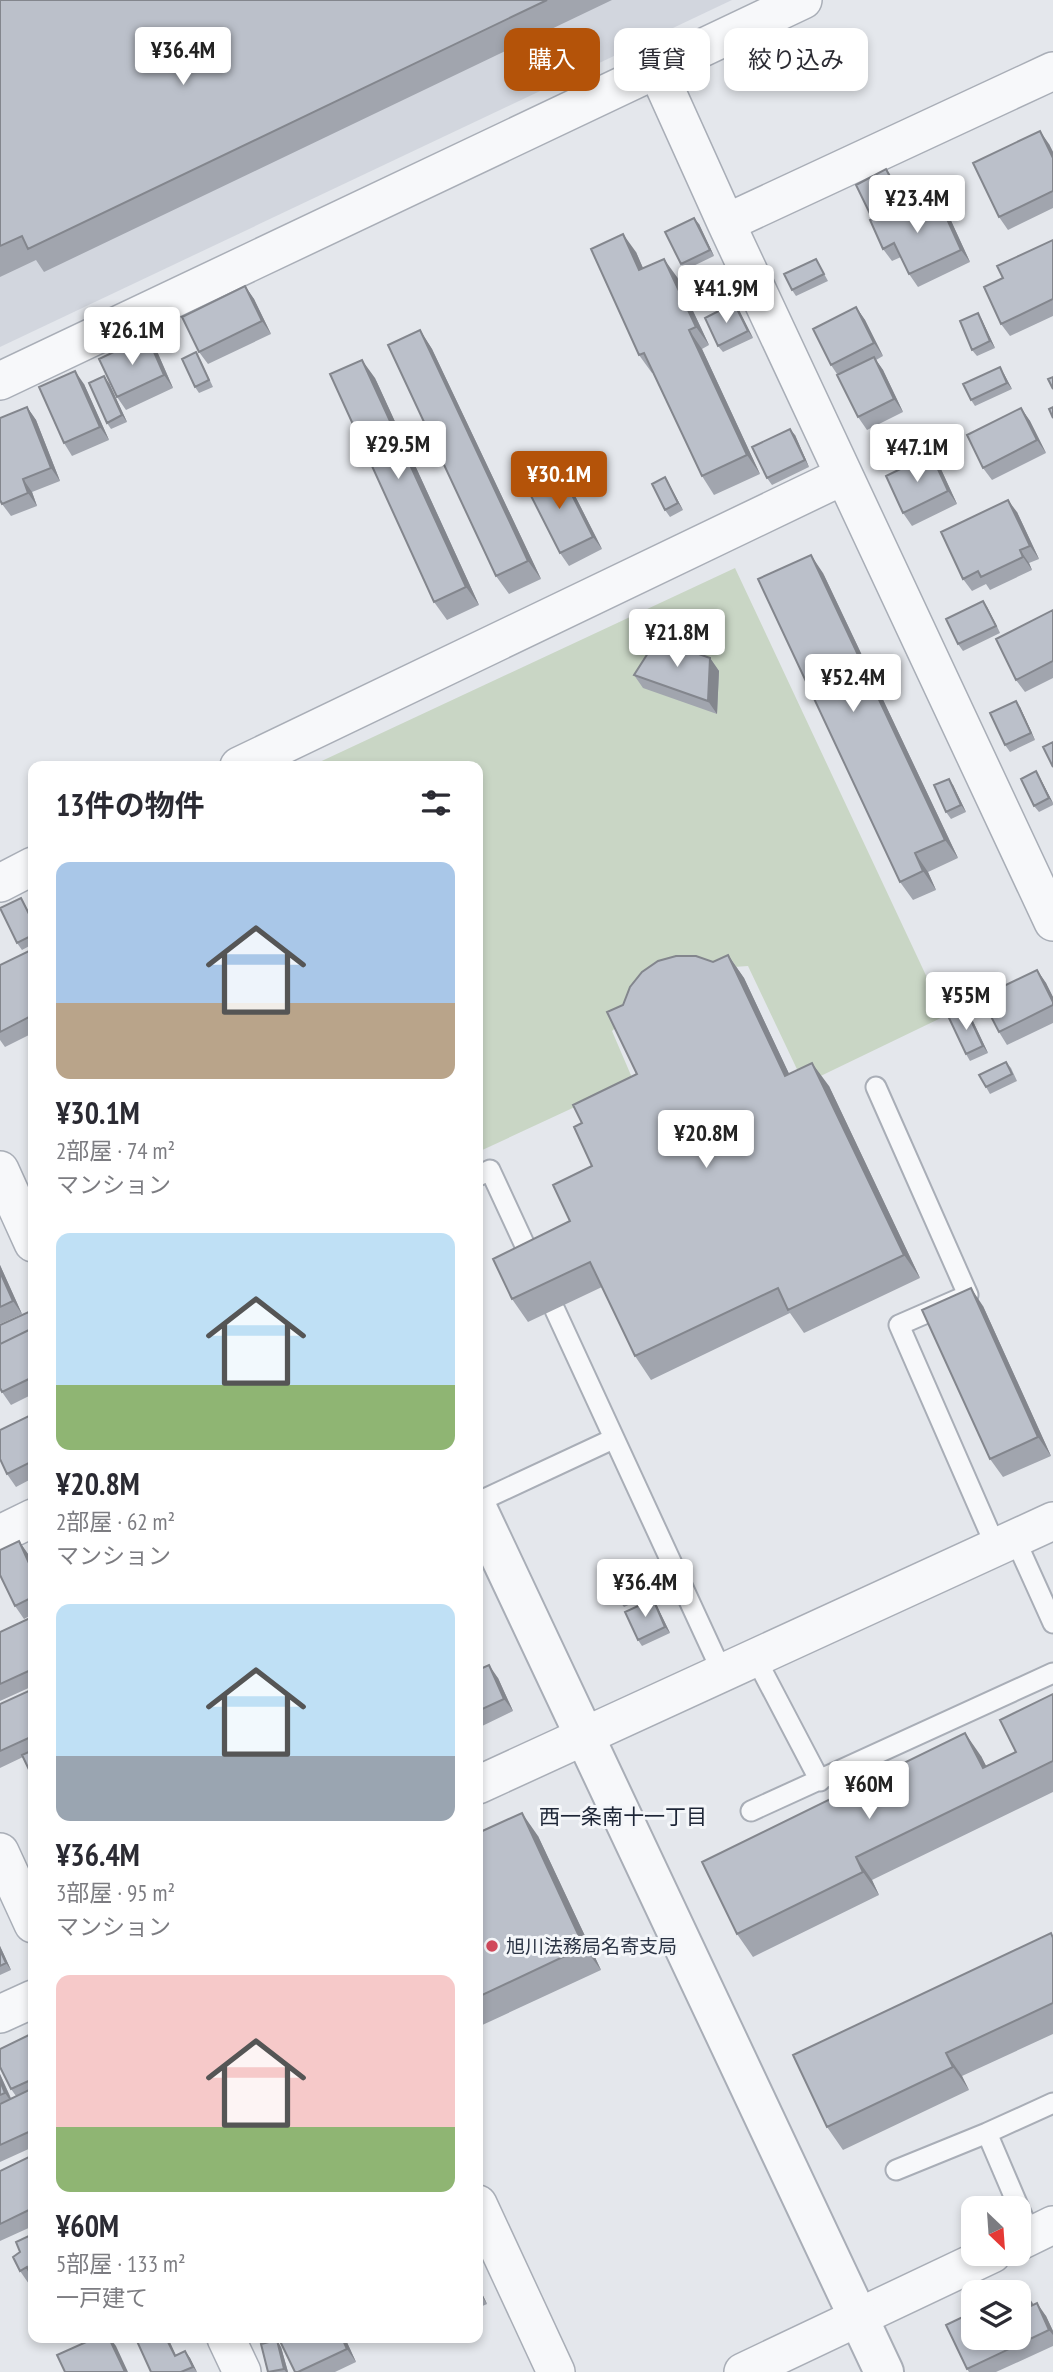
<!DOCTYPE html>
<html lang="ja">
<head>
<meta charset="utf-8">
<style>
	:root { --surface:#fff; --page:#f2f2f3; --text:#2b2b33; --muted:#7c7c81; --accent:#b45309 }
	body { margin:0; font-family:"PT Sans Narrow","Noto Sans JP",sans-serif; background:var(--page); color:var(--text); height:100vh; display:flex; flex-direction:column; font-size:26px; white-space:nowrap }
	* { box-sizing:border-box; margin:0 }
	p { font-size:23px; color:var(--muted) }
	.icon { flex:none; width:38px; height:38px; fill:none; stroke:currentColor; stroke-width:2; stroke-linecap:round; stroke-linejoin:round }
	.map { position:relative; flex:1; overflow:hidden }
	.sheet { position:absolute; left:28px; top:761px; width:455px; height:1582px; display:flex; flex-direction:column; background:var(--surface); border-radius:14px; box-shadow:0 4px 10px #0003 }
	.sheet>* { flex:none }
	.hud { position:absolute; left:504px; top:28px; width:443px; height:63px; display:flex; gap:14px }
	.needle { width:46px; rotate:155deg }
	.tools { position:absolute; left:961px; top:2196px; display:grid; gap:14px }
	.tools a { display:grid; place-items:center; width:70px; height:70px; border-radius:14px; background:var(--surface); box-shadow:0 4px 10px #0003; font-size:35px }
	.price { position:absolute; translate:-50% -60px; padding:0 16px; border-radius:7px; background:#fff; color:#222; font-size:23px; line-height:46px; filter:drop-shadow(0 2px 4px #0008) }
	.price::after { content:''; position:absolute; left:50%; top:42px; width:21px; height:16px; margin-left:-10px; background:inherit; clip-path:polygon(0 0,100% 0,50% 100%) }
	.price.current { background:var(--accent); color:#fff }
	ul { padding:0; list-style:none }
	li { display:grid; align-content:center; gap:14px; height:371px; padding:0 28px }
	li span { display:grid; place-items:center; height:217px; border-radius:14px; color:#555 }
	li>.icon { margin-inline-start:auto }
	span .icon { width:126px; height:126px; fill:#fffc; stroke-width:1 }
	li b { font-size:30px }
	h2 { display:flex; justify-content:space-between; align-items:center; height:84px; padding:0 28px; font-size:30px }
	.chip { padding:0 24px; border-radius:14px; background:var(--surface); box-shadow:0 4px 10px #0003; font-size:24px; line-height:63px }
	.chip.current { background:var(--accent); color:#fff }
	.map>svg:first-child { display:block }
</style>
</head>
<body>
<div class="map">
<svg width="1053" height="2372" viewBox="0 0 1053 2372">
	<rect width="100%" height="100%" fill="#e4e7ec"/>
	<path fill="#d2d6de" d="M0,0H732L0,347Z"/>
	<path fill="#c9d6c5" d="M735,568L945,1016L804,1084L748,966L676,971L612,1031L633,1080L478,1152V766H311Z"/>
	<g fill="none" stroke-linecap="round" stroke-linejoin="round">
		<g stroke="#a9aeb7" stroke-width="23">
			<path id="service" d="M876,1087L968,1295L899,1325L996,1547
				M478,1176L490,1170L534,1265
				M555,1310L722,1672
				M478,1502L613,1439
				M1015,1539L1053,1623
				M755,1657L820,1781
				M751,1811L1053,1673
				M896,2170L987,2133
				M1031,2236L987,2133L1053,2103"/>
		</g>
		<g stroke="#a9aeb7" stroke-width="40">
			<path id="minor" d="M657,70L726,223
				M1053,71L726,223L1053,922
				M0,381L803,0
				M239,766L843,476
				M0,883L33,866
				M0,1170L33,1243
				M0,1534L33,1518
				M478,1785L1053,1521
				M0,1852L33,1924
				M0,2014L33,1999
				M478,2204L556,2372
				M1018,2242L1053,2225
				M226,2338L242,2372
				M743,2372L992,2254"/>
		</g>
		<g stroke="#a9aeb7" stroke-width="42">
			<path id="tertiary" d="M478,1510L884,2372"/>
		</g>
		<use href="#service" stroke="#f7f8fa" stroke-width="19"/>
		<use href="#minor" stroke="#f7f8fa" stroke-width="37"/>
		<use href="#tertiary" stroke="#f7f8fa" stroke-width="38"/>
	</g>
	<path fill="#a1a5ae" d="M0,0H612L44,272L36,260L0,277Z
		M1049,144L1053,152V208L1008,230L999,217Z
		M886,169L891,176L909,213L938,199L947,212L970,262L918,287L909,274L901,257L892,261L883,249L872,218Z
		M699,224L714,256L685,270L681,264Z
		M1053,240V316L1010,336L1001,324L1003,278Z
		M636,252L643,268L677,277L709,345L702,349L760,474L714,495L702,476L653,373H652L639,355Z
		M816,259L828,281L796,296L792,290Z
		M245,286L254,299L271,334L208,364L199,352Z
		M734,303L739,310L753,338L723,352L718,346Z
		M856,307L865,320L883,356L876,360L883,370L903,412L867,430L858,417L837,374L831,365Z
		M978,313L982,320L995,348L977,356L972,350Z
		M420,330L432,349L541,579L509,594L496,576Z
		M156,349L173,388L126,410L117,397Z
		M200,359L213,387L199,393L195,387Z
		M1004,374L1012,389L975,406L971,400Z
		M375,378L479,605L447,620L434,602Z
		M109,383L127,422L111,429L107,423Z
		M84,384L109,440L72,456L64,443Z
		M27,407L36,420L60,481L32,492L37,506L11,516L2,504Z
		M1021,408L1030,421L1046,453L992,480L983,468Z
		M795,435L809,467L772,485L767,478Z
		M931,454L940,467L957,504L912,526L903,513Z
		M665,477L683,510L670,517L665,510Z
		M568,482L602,549L569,566L560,553Z
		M1017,512L1039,559L1029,563L1032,570L990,590L986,584L972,591L963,579Z
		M823,573L958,858L928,872L936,890L913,900L900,882Z
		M987,607L1000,633L963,651L958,644Z
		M1053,610V678L1025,692L1016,680Z
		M710,658L719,671L717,714L643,688L634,675Z
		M1020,707L1035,740L1010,752L1005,745Z
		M1040,778L1053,803V805L1039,812L1034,806Z
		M953,785L966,812L951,819L946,812Z
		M21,898L33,919V944L22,950L17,943Z
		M31,950L33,953V1033L5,1047L0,1040V965Z
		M728,955L744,978L789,1074L829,1086L920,1278L804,1333L790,1313L651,1380L635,1356L602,1287L528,1322L512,1299L570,1221L592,1166L582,1123L637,1074L713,962Z
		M1037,970L1046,983L1053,997V1023L1007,1045L999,1032Z
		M966,1010L971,1017L988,1053L970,1061L966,1054Z
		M1006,1062L1011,1068L1017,1081L990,1094L986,1087Z
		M0,1265L22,1314L0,1324Z
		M983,1306L1051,1456L1003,1477L990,1459Z
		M33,1310V1394L11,1405L2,1392Z
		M33,1414V1478L16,1487L7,1474Z
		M19,1541L28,1554L33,1566V1614L24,1619L15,1606Z
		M644,1578L653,1594L624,1607L619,1601Z
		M657,1606L670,1633L642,1646L638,1640Z
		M30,1618L33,1622V1686L0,1701V1632Z
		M478,1670L498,1678L513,1711L478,1728Z
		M33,1689V1778L23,1757L0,1768V1704Z
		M1053,1694V1792L872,1880L879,1895L753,1957L737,1934L981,1756L986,1766L1016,1752Z
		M478,1833L538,1836L601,1970L478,2027Z
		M1053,1936V2034L962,2076L969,2090L843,2150L827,2127Z
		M0,1946L11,1970L0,1975Z
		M33,2033V2147L0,2162V2074L11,2098L16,2096L11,2089Z
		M33,2155V2226L0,2241V2171Z
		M33,2234V2282L29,2284L20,2271V2252Z
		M478,2285L487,2304L478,2308Z
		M1032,2302L1033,2305L1046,2316L1053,2331V2346L996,2372H969L967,2369Z
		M138,2338H168L176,2355L185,2351L190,2358L197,2372H151Z
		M282,2338H345L356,2362L335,2372H295Z
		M281,2347L288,2372H268Z"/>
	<path fill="#83868d" d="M1040,131L1049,144L1053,152V158Z
		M886,169L891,176L909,213L905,206Z
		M938,199L947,212L970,262L961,250Z
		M694,218L699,224L714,256L710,250Z
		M623,234L636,252L652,289L639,270Z
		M664,259L677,277L709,345L696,327Z
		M245,286L254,299L271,334L262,321Z
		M734,303L739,310L753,338L748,331Z
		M856,307L865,320L883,356L874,343Z
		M978,313L982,320L995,348L990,341Z
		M420,330L432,349L541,579L528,561Z
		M689,330L702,349L760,474L747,455Z
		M147,336L156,349L173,388L164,375Z
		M874,357L883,370L903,412L894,399Z
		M362,360L375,378L479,605L466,587Z
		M1000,367L1004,374L1012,389L1007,383Z
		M75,371L84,384L109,440L100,427Z
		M104,376L109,383L127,422L122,415Z
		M27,407L36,420L60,481L51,468Z
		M1021,408L1030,421L1046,453L1037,440Z
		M790,429L795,435L809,467L805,460Z
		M931,454L940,467L957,504L948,491Z
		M559,469L568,482L602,549L593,537Z
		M665,477L669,484L683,510L678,503Z
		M23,479L32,492L37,506L28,493Z
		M1008,500L1017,512L1039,559L1030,546Z
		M1020,550L1029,563L1032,570L1023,557Z
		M811,555L823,573L958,858L945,840Z
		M983,601L987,607L1000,633L996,626Z
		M710,658L719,671L717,714L708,701Z
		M1016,701L1020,707L1035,740L1031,733Z
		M1036,771L1040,778L1053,803L1049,798Z
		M949,779L953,785L966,812L961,805Z
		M915,853L928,872L936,890L923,871Z
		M728,955L744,978L801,1099L785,1076Z
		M1037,970L1046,983L1053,997V1002Z
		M966,1010L971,1017L988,1053L983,1046Z
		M812,1063L829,1086L920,1278L904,1255Z
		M0,1265L22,1314L13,1301L0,1272Z
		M971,1288L983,1306L1051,1456L1038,1437Z
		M19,1541L28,1554L33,1566V1572Z
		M653,1599L657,1606L670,1633L665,1627Z
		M489,1665L498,1678L513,1711L504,1699Z
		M965,1733L981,1756L999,1791L983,1768Z
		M522,1813L538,1836L601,1970L584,1947Z
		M856,1857L872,1880L879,1895L863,1872Z
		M0,1946L11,1970L6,1963L0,1950Z
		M946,2053L962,2076L969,2090L953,2067Z
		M0,2074L14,2106L5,2093L0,2081Z
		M478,2285L487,2304L478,2290Z
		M1023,2289L1032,2302L1040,2319L1031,2306Z
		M1037,2303L1046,2316L1053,2331V2335L1049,2330Z
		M109,2338H110L116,2346L128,2372H125Z
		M166,2338H168L179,2363L175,2356Z
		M342,2338H345L356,2362L347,2349Z
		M277,2340L281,2347L288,2372H286L284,2369Z
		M185,2351L190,2358L197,2372L193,2367Z"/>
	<path fill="#bbc0ca" stroke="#83868d" stroke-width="2" d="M0,0H547L28,249L22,236L0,246Z
		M1040,131L1053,158V191L999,217L973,163Z
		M886,169L905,206L903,207L901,205L872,218L856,185Z
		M938,199L961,250L909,274L894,243L883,249L870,220L901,205L906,214Z
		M694,218L710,250L681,264L665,232Z
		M623,234L639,270L664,259L696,327L689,330L747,455L702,476L644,353L639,355L591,249Z
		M1053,240V299L1001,324L984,287L1003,278L997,266Z
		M816,259L824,274L792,290L784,274Z
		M245,286L262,321L199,352L182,317Z
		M734,303L748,331L718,346L705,318Z
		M856,307L874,343L831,365L813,329Z
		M978,313L990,341L972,350L960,321Z
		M420,330L528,561L496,576L388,345Z
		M147,336L164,375L117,397L99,359Z
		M196,352L209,380L195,387L182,359Z
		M874,357L894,399L858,417L837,375Z
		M362,360L466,587L434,602L330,374Z
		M1000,367L1007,383L971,400L963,384Z
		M75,371L100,427L64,443L39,387Z
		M104,376L122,415L107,423L89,383Z
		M1053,377V389L1048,379Z
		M27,407L51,468L23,479L28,493L2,504L0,500V418Z
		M1053,407V418L1049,409Z
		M1021,408L1037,440L983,468L967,435Z
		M790,429L805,460L767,478L752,447Z
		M931,454L948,491L903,513L886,476Z
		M559,469L593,537L560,553L526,486Z
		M665,477L678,503L665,510L652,484Z
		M1008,500L1030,546L1020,550L1023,557L981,577L978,571L963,579L941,532Z
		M811,555L945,840L915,853L923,871L900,882L758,579Z
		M983,601L996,626L958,644L946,619Z
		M1053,610V661L1016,680L996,639Z
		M657,639L710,658L708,701L634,675Z
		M1016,701L1031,733L1005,745L990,713Z
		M1053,742V767L1043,747Z
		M1036,771L1049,798L1034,806L1021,779Z
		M949,779L961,805L946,812L934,785Z
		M21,898L33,922V935L17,943L0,908Z
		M31,950L33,954V1015L0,1032V965Z
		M728,955L785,1076L812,1063L904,1255L788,1310L778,1288L635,1356L590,1262L512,1299L493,1259L570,1221L553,1185L592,1166L574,1127L582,1123L573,1105L637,1074L607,1012L623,1005L630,987L642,972L658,961L676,956H696L713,962Z
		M1037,970L1053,1002V1005L999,1032L981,997Z
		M966,1010L983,1046L966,1054L949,1018Z
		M1006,1062L1012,1074L986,1087L979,1075Z
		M0,1272L13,1301L0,1307Z
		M971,1288L1038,1437L990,1459L922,1310Z
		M33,1310V1328L0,1344V1325Z
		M33,1328V1377L2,1392L0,1388V1344Z
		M33,1414V1461L7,1474L0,1459V1430Z
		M19,1541L33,1572V1597L15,1606L0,1575V1550Z
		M644,1578L648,1588L619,1601L615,1591Z
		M653,1599L665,1627L638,1640L625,1612Z
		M30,1618L33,1624V1669L0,1684V1632Z
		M489,1665L504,1699L478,1711V1670Z
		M33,1689V1736L0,1751V1704Z
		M1053,1694V1761L856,1857L863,1872L737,1934L702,1862L965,1733L983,1768L1016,1752L1000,1720Z
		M33,1750V1778L22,1755Z
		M522,1813L584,1947L478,1997V1833Z
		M1051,1933L1053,1938V2003L946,2053L953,2067L827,2127L793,2055Z
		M0,1950L6,1963L0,1966Z
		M33,2033V2079L11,2089L0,2067V2049Z
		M0,2081L5,2093L0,2095Z
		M33,2088V2130L0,2145V2104Z
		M33,2155V2208L0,2224V2171Z
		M33,2234V2280L27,2267L20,2271L13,2257L20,2252L16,2242Z
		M1023,2289L1031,2306L1037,2303L1049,2330L967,2369L946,2325L973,2312V2338H1018V2292H1015Z
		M95,2338H109L125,2372H65L57,2355Z
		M138,2338H166L175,2356L185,2351L193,2367L181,2372H151L136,2339Z
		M282,2338H342L347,2349L298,2372H295L279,2339Z
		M277,2340L284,2369L268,2372L261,2344Z"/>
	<circle fill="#d1495b" stroke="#f4f6f9" stroke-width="2.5" cx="492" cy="1946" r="7"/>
	<g text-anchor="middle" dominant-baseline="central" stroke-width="6" stroke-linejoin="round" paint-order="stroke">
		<g font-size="19" fill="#2b3445" stroke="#f4f6f9" text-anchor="start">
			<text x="506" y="1946">旭川法務局名寄支局</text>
		</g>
		<g font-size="21" fill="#1d2536" stroke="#f4f6f9">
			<text x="623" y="1816">西一条南十一丁目</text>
		</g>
	</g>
</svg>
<div class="tools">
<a><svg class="needle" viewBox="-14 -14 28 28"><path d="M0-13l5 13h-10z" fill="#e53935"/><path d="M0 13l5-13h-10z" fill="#7c7c81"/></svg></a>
<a><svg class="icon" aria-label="layers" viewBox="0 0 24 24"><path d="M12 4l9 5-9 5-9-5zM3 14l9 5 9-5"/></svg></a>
</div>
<b class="price" style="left:183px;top:87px">¥36.4M</b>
<b class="price" style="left:917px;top:235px">¥23.4M</b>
<b class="price" style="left:726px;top:325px">¥41.9M</b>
<b class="price" style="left:132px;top:367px">¥26.1M</b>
<b class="price" style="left:398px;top:481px">¥29.5M</b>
<b class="price" style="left:917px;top:484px">¥47.1M</b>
<b class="price current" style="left:559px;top:511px">¥30.1M</b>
<b class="price" style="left:677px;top:669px">¥21.8M</b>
<b class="price" style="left:853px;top:714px">¥52.4M</b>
<b class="price" style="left:966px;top:1032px">¥55M</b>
<b class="price" style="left:706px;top:1170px">¥20.8M</b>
<b class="price" style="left:645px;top:1619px">¥36.4M</b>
<b class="price" style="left:869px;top:1821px">¥60M</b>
<div class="hud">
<a class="chip current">購入</a>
<a class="chip">賃貸</a>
<a class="chip">絞り込み</a>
</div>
<section class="sheet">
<h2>13件の物件<svg class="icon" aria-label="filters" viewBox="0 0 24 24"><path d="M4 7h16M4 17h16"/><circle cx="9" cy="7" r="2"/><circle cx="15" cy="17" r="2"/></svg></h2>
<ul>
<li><span style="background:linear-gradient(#a9c7e8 65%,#b9a48a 0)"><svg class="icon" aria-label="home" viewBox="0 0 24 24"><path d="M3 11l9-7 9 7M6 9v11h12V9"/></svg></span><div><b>¥30.1M</b><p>2部屋 · 74 m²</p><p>マンション</p></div></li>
<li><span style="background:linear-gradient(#bfe0f5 70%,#8fb573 0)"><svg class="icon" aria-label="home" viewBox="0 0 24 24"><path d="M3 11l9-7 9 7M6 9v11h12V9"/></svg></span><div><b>¥20.8M</b><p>2部屋 · 62 m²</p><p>マンション</p></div></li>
<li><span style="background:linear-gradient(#bfe0f5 70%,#9aa5b1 0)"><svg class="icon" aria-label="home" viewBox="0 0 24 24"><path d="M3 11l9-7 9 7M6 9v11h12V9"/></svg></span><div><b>¥36.4M</b><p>3部屋 · 95 m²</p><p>マンション</p></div></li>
<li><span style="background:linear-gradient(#f6c9c9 70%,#8fb573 0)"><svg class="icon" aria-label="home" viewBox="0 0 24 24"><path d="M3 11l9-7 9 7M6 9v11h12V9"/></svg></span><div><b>¥60M</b><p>5部屋 · 133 m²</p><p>一戸建て</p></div></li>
</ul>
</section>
</div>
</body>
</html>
